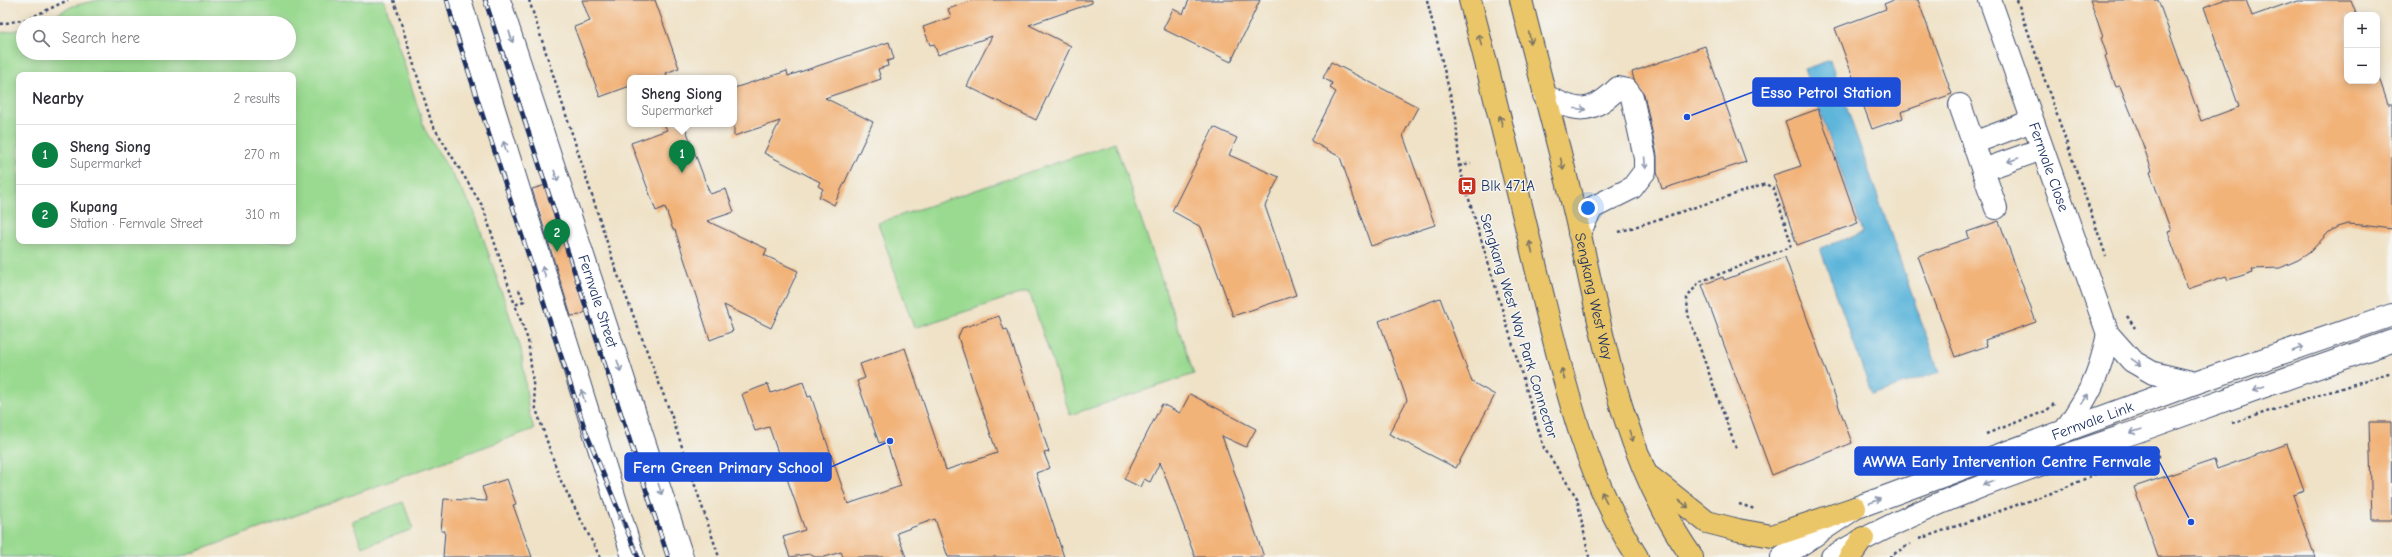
<!DOCTYPE html>
<meta charset="utf-8">
<style>
:root{--surface:#fff;--page:#f2f2f3;--text:#2b2b33;--muted:#7c7c81;--line:#e1e1e2;--accent:#0b8043}
body{margin:0;font-family:"Comic Neue",sans-serif;background:var(--page);color:var(--text)}
.controls{position:absolute;right:12px;top:12px;display:grid;overflow:hidden;border-radius:8px;box-shadow:0 2px 10px #0003}
.controls button{width:36px;height:36px;display:grid;place-items:center;padding:0;border:0;border-bottom:1px solid var(--line);background:var(--surface);color:var(--text);font:20px sans-serif}
.you{position:absolute;left:1588px;top:208px;width:14px;height:14px;margin:-10px;border:3px solid #fff;border-radius:50%;background:#1a73e8;box-shadow:0 0 0 6px #1a73e833}
.badge{display:grid;place-items:center;width:26px;height:26px;border-radius:50%;background:var(--accent);color:#fff;font-size:13px;font-weight:700}
.pin{position:absolute;translate:-50% -33px;filter:drop-shadow(0 1px 2px #0008)}
.pin::after{content:'';position:absolute;top:21px;width:14px;height:12px;background:inherit;clip-path:polygon(0 0,100% 0,50% 100%)}
.popup{position:absolute;left:627px;top:75px;width:110px;height:52px;box-sizing:border-box;display:grid;place-content:center;border-radius:8px;background:var(--surface);filter:drop-shadow(0 1px 3px #0005);font-size:13px;white-space:nowrap;color:var(--muted)}
.popup b{font-size:15px;color:var(--text)}
.popup::after{content:'';position:absolute;left:50%;top:100%;margin-left:-8px;border:8px solid transparent;border-top-color:var(--surface)}
.list{margin:0;padding:0;list-style:none}
h2{display:flex;justify-content:space-between;align-items:center;height:52px;margin:0;padding:0 16px;font-size:17px}
h2 small{font-size:13px;font-weight:400;color:var(--muted)}
.list li{display:grid;grid-template-columns:26px 1fr auto;gap:12px;align-items:center;box-sizing:border-box;height:60px;padding:0 16px;border-top:1px solid var(--line)}
.list b{display:block;font-size:15px;white-space:nowrap}
.list p{margin:0;font-size:13px;white-space:nowrap;color:var(--muted)}
.list em{font-size:13px;font-style:normal;color:var(--muted)}
.icon{flex:none;width:22px;height:22px;fill:none;stroke:currentColor;stroke-width:2;stroke-linecap:round;stroke-linejoin:round}
.map{position:relative;flex:none;width:2392px;height:557px;overflow:hidden}
.search{position:absolute;background:var(--surface);box-shadow:0 2px 10px #0003;left:16px;top:16px;width:280px;height:44px;display:flex;align-items:center;gap:10px;box-sizing:border-box;padding:0 14px;border-radius:22px;color:var(--muted);font-size:15px}
.panel{position:absolute;background:var(--surface);box-shadow:0 2px 10px #0003;left:16px;top:72px;width:280px;height:172px;border-radius:8px}
.map>svg:first-child{display:block}
.green{fill:#9ada90;stroke:#5a8477;fill-rule:evenodd}
.water{fill:#5db5da;stroke:#3c729c}
.building{fill:#f2b379}
.lines{fill:none;stroke-linecap:round;stroke-linejoin:round}
.minor-casing{stroke:#3b4a6e;stroke-width:24}
.major-casing{stroke:#3b4a6e;stroke-width:24}
.path{stroke:#3b4a6e;stroke-width:2.5;stroke-dasharray:3 3;stroke-linecap:butt}
.minor{stroke:#fff;stroke-width:22}
.major{stroke:#ebc669;stroke-width:22}
.rail-casing{stroke:#1b2f5e;stroke-width:4.5}
.rail{stroke:#f6f6f2;stroke-width:3;stroke-dasharray:9;stroke-linecap:butt}
.oneway{stroke:#8d97ae}
.oneway2{stroke:#797363}
.labels{text-anchor:middle;stroke-width:3;stroke-linejoin:round;paint-order:stroke}
.street-label{font-size:15px;fill:#1b2f5e;stroke:#f6f6f2}
.poi-label{font-size:15px;fill:#1b2f5e;stroke:#f6f6f2;text-anchor:start}
.leader{fill:none;stroke:#1d4ed8;stroke-width:1.5}
.callout-dot{fill:#1d4ed8;stroke:#f6f6f2;stroke-width:1.5}
.callout{fill:#1d4ed8;stroke:#1d4ed8;stroke-width:1.5}
.callout-label{font-size:16px;text-anchor:middle;font-weight:bold;fill:#fff}
</style>
<div class="map">
<svg width="2392" height="557" viewBox="0 0 2392 557">
<rect width="100%" height="100%" fill="#f6f6f2"/>
<filter id="ink" filterUnits="userSpaceOnUse"><feTurbulence type="fractalNoise" baseFrequency=".025" numOctaves="2"/><feDisplacementMap in="SourceGraphic" scale="8" xChannelSelector="R" yChannelSelector="G"/><feConvolveMatrix kernelMatrix="1 2 1 2 8 2 1 2 1" color-interpolation-filters="sRGB"/></filter>
<filter id="wash" filterUnits="userSpaceOnUse"><feTurbulence type="fractalNoise" baseFrequency=".012" numOctaves="4" result="noise"/><feDisplacementMap in="SourceGraphic" scale="16" xChannelSelector="R" yChannelSelector="G"/><feGaussianBlur stdDeviation="0.9" result="paint"/><feColorMatrix in="noise" values="0 0 0 0 0 0 0 0 0 0 0 0 0 0 0 0 0 1.4 0 .05"/><feComposite in="paint" operator="in"/></filter>
<g filter="url(#wash)">
<rect width="100%" height="100%" fill="#efe2c7"/>
<path class="green" d="M 98,0 L 384,0 L 425,130 L 474,211 L 521,349 L 529,413 L 534,429 L 181,557 L 0,557 L 0,33 L 23,29 L 23,53 L 289,53 L 289,23 L 39,23 L 73,6 ZM 19,75 L 293,75 L 293,241 L 19,241 Z
M 1115,143 L 1194,374 L 1070,415 L 1029,291 L 914,328 L 878,223 Z
M 403,502 L 413,529 L 362,547 L 352,521 Z"/>
<path class="water" d="M 1830,60 L 1939,372 L 1872,395 L 1820,248 L 1863,233 L 1805,69 Z"/>
<g id="blocks">
<path class="building" d="M 582,0 L 655,0 L 679,68 L 666,73 L 668,78 L 630,78 L 630,86 L 600,97 L 574,27 L 590,21 Z
M 974,0 L 1092,0 L 1092,3 L 1029,25 L 1071,46 L 1036,120 L 967,86 L 992,36 L 938,55 L 934,44 L 930,45 L 923,27 L 951,17 L 948,9 Z
M 1189,0 L 1260,0 L 1231,62 L 1163,29 L 1173,9 L 1183,14 Z
M 1894,0 L 1918,0 L 1952,94 L 1901,112 L 1903,118 L 1872,129 L 1835,28 L 1886,9 L 1884,4 Z
M 2090,0 L 2158,0 L 2201,121 L 2239,107 L 2204,7 L 2223,0 L 2246,0 L 2252,16 L 2297,0 L 2351,0 L 2357,15 L 2347,15 L 2347,81 L 2377,81 L 2377,72 L 2388,104 L 2392,104 L 2392,229 L 2361,225 L 2348,224 L 2337,227 L 2329,232 L 2309,253 L 2298,260 L 2280,268 L 2252,269 L 2253,272 L 2228,280 L 2226,276 L 2188,289 L 2168,232 L 2171,231 L 2150,172 L 2152,171 L 2139,133 L 2120,86 L 2116,87 L 2105,56 L 2107,55 L 2101,38 L 2103,37 Z
M 889,42 L 894,59 L 887,61 L 888,66 L 878,69 L 881,79 L 825,98 L 873,122 L 834,205 L 819,197 L 823,189 L 818,186 L 820,182 L 764,153 L 780,121 L 734,136 L 734,88 L 787,71 L 788,76 Z
M 1705,46 L 1746,162 L 1662,189 L 1657,172 L 1657,155 L 1644,94 L 1634,80 L 1632,72 Z
M 1331,62 L 1418,107 L 1403,135 L 1435,225 L 1371,246 L 1340,157 L 1311,141 L 1336,92 L 1330,88 L 1332,83 L 1323,78 Z
M 1818,109 L 1858,223 L 1797,245 L 1773,175 L 1801,166 L 1785,121 Z
M 664,124 L 684,124 L 710,194 L 726,189 L 734,212 L 707,221 L 767,249 L 764,255 L 798,271 L 771,328 L 724,305 L 733,331 L 710,340 L 675,230 L 673,230 L 665,207 L 656,211 L 631,143 L 667,130 Z
M 1214,127 L 1237,138 L 1229,155 L 1279,177 L 1265,206 L 1296,295 L 1233,316 L 1201,227 L 1172,211 Z
M 546,185 L 588,310 L 580,315 L 571,316 L 532,189 Z
M 1999,221 L 2036,322 L 1985,340 L 1987,346 L 1955,357 L 1918,256 L 1969,238 L 1967,232 Z
M 1785,257 L 1852,443 L 1772,475 L 1702,285 L 1723,277 L 1724,280 Z
M 1440,298 L 1472,382 L 1495,395 L 1456,468 L 1389,434 L 1407,400 L 1379,321 Z
M 999,316 L 1004,330 L 1007,329 L 1049,452 L 1044,453 L 1050,468 L 1036,473 L 1064,557 L 948,557 L 935,519 L 897,533 L 906,557 L 843,557 L 841,552 L 825,557 L 815,557 L 809,554 L 790,557 L 783,537 L 805,530 L 769,427 L 755,431 L 742,394 L 768,384 L 771,393 L 803,382 L 808,397 L 811,396 L 848,504 L 901,486 L 886,441 L 879,443 L 857,381 L 865,378 L 860,364 L 905,348 L 946,470 L 997,453 L 958,337 L 962,328 Z
M 1190,394 L 1256,429 L 1246,447 L 1222,436 L 1264,557 L 1195,557 L 1160,462 L 1150,482 L 1144,479 L 1140,487 L 1124,479 L 1162,404 L 1180,413 Z
M 2369,422 L 2391,422 L 2392,520 L 2372,520 Z
M 2287,444 L 2304,491 L 2293,495 L 2315,557 L 2158,557 L 2134,487 L 2214,460 L 2217,469 Z
M 507,479 L 516,504 L 513,505 L 532,557 L 443,557 L 445,531 L 441,531 L 444,499 L 487,501 L 482,487 Z"/>
</g>
</g>
<g filter="url(#ink)">
<use href="#blocks" fill-opacity="0" stroke="#3b4a6e" stroke-width="1"/>
<g class="lines">
<defs>
<g id="minor">
<path d="M 460,0 L 633,557"/>
<path id="s1" d="M 499,0 L 682,557"/>
<path id="s2" d="M 1990,0 L 2108,334 L 2132,361 L 2153,373 L 2195,383"/>
<path d="M 1544,95 C 1576,112 1590,116 1618,88 L 1627,90 L 1632,97 L 1645,158 L 1645,171 L 1632,188 L 1592,208 L 1579,233"/>
<path d="M 1960,105 L 1996,208"/>
<path d="M 1973,143 L 2032,121"/>
<path d="M 1983,170 L 2042,149"/>
<path d="M 2064,432 C 2088,396 2099,378 2108,334"/>
<path id="s3" d="M 1782,557 L 1855,508 L 2195,383 L 2392,315"/>
<path d="M 1832,557 C 1929,500 2035,466 2141,430 C 2225,401 2308,370 2392,341"/>
</g>
<g id="major">
<path d="M 1470,0 C 1494,92 1516,184 1538,276 C 1562,373 1583,472 1637,557"/>
<path id="s4" d="M 1521,0 C 1540,78 1562,156 1580,235 C 1605,347 1624,460 1692,557"/>
<path d="M 1650,477 L 1707,522 L 1738,530 L 1772,536 L 1855,508"/>
<path d="M 1850,557 L 1863,538"/>
</g>
</defs>
<use href="#minor" class="minor-casing"/>
<use href="#major" class="major-casing"/>
<path class="path" d="M 394,0 L 432,124 L 483,207 L 515,305
M 529,0 L 616,270
M 1427,0 L 1456,118 L 1459,166 L 1544,448 L 1577,498 L 1589,557
M 2017,0 L 2106,256
M 0,24 L 28,19 L 68,0
M 1459,166 L 1471,163
M 1619,232 L 1766,184 L 1774,189 L 1791,243 L 1790,247 L 1699,282 L 1687,298 L 1688,315 L 1737,451
M 616,270 L 672,417 L 719,557
M 519,290 L 524,301 L 515,305 L 528,340 L 536,409 L 560,479 L 600,557
M 2127,316 L 2135,328
M 2232,423 L 2392,372
M 1986,434 L 2046,411 L 2054,404
M 2156,449 L 2160,459
M 1739,504 L 1755,509
M 1919,539 L 2060,490 L 2124,461
M 1889,557 L 1910,544"/>
<use href="#minor" class="minor"/>
<use href="#major" class="major"/>
<defs>
<path id="rail" d="M 447,0 L 454,27 L 586,432 L 638,557
M 485,0 L 668,557"/>
</defs>
<use href="#rail" class="rail-casing"/>
<use href="#rail" class="rail"/>
</g>
<defs><path id="oneway-shaft" d="M-6 0H5M1.5-3L5.5 0L1.5 3" fill="none" stroke-width="1.6" stroke-linecap="round" stroke-linejoin="round"/></defs>
<g class="oneway">
<use href="#oneway-shaft" transform="translate(511 37) rotate(72)"/>
<use href="#oneway-shaft" transform="translate(1580 109) rotate(5)"/>
<use href="#oneway-shaft" transform="translate(505 147) rotate(-107)"/>
<use href="#oneway-shaft" transform="translate(2013 160) rotate(161)"/>
<use href="#oneway-shaft" transform="translate(1645 163) rotate(86)"/>
<use href="#oneway-shaft" transform="translate(556 176) rotate(72)"/>
<use href="#oneway-shaft" transform="translate(544 272) rotate(-107)"/>
<use href="#oneway-shaft" transform="translate(2298 349) rotate(-20)"/>
<use href="#oneway-shaft" transform="translate(2136 362) rotate(35)"/>
<use href="#oneway-shaft" transform="translate(619 366) rotate(72)"/>
<use href="#oneway-shaft" transform="translate(2259 388) rotate(160)"/>
<use href="#oneway-shaft" transform="translate(583 396) rotate(-107)"/>
<use href="#oneway-shaft" transform="translate(2085 399) rotate(-57)"/>
<use href="#oneway-shaft" transform="translate(2136 431) rotate(162)"/>
<use href="#oneway-shaft" transform="translate(1989 483) rotate(159)"/>
<use href="#oneway-shaft" transform="translate(660 489) rotate(72)"/>
<use href="#oneway-shaft" transform="translate(1875 501) rotate(-21)"/>
<use href="#oneway-shaft" transform="translate(621 520) rotate(-107)"/>
</g>
<g class="oneway2">
<use href="#oneway-shaft" transform="translate(1530 38) rotate(77)"/>
<use href="#oneway-shaft" transform="translate(1480 40) rotate(-104)"/>
<use href="#oneway-shaft" transform="translate(1501 121) rotate(-104)"/>
<use href="#oneway-shaft" transform="translate(1562 164) rotate(76)"/>
<use href="#oneway-shaft" transform="translate(1531 247) rotate(-104)"/>
<use href="#oneway-shaft" transform="translate(1563 374) rotate(-106)"/>
<use href="#oneway-shaft" transform="translate(1631 436) rotate(72)"/>
<use href="#oneway-shaft" transform="translate(1604 497) rotate(-116)"/>
<use href="#oneway-shaft" transform="translate(1684 504) rotate(38)"/>
</g>
</g>
<defs>
<symbol id="bus-square" viewBox="-11 -11 22 22"><rect x="-9" y="-9" width="18" height="18" rx="4" fill="#c8321e" stroke="#f6f6f2"/><path d="M-5-6H5V4H4V6H2V4H-2V6H-4V4H-5ZM-3.5-4V0h7V-4ZM-3.5 1.2v1.5H-2V1.2ZM2 1.2v1.5H3.5V1.2Z" fill="#fff"/></symbol>
</defs>
<g fill-rule="evenodd">
<use href="#bus-square" x="1456" y="175" width="22" height="22"/>
</g>
<g class="labels">
<g class="street-label">
<text dy="5" stroke="none"><textPath href="#s2" startOffset="177">Fernvale Close</textPath></text>
<text dy="5" stroke="none"><textPath href="#s4" startOffset="305">Sengkang West Way</textPath></text>
<text dy="5" stroke="none"><textPath href="#s1" startOffset="317">Fernvale Street</textPath></text>
<text transform="translate(1519 326) rotate(73)" y="5">Sengkang West Way Park Connector</text>
<text dy="5" stroke="none"><textPath href="#s3" startOffset="341">Fernvale Link</textPath></text>
</g>
<g class="poi-label">
<text x="1481" y="191">Blk 471A</text>
</g>
</g>
<path class="leader" d="M1687 117L1753 92M2191 522L2159 461M890 441L831 467"/>
<g class="callout-dot">
<circle cx="1687" cy="117" r="4"/>
<circle cx="2191" cy="522" r="4"/>
<circle cx="890" cy="441" r="4"/>
</g>
<g class="callout">
<rect x="1753" y="78" width="147" height="28" rx="4"/>
<rect x="1855" y="447" width="304" height="28" rx="4"/>
<rect x="625" y="453" width="206" height="28" rx="4"/>
</g>
<g class="callout-label">
<text x="1826" y="98">Esso Petrol Station</text>
<text x="2007" y="467">AWWA Early Intervention Centre Fernvale</text>
<text x="728" y="473">Fern Green Primary School</text>
</g>
</svg>
<div class="controls">
<button>+</button>
<button>−</button>
</div>
<div class="you"></div>
<div class="pin badge" style="left:682px;top:173px">1</div>
<div class="popup"><b>Sheng Siong</b>Supermarket</div>
<div class="pin badge" style="left:557px;top:252px">2</div>
<div class="search"><svg class="icon" aria-label="search" viewBox="0 0 24 24"><circle cx="10" cy="10" r="6"/><path d="M15 15l6 6"/></svg>Search here</div>
<section class="panel">
<h2>Nearby<small>2 results</small></h2>
<ul class="list">
<li><span class="badge">1</span><div><b>Sheng Siong</b><p>Supermarket</p></div><em>270 m</em></li>
<li><span class="badge">2</span><div><b>Kupang</b><p>Station · Fernvale Street</p></div><em>310 m</em></li>
</ul>
</section>
</div>
